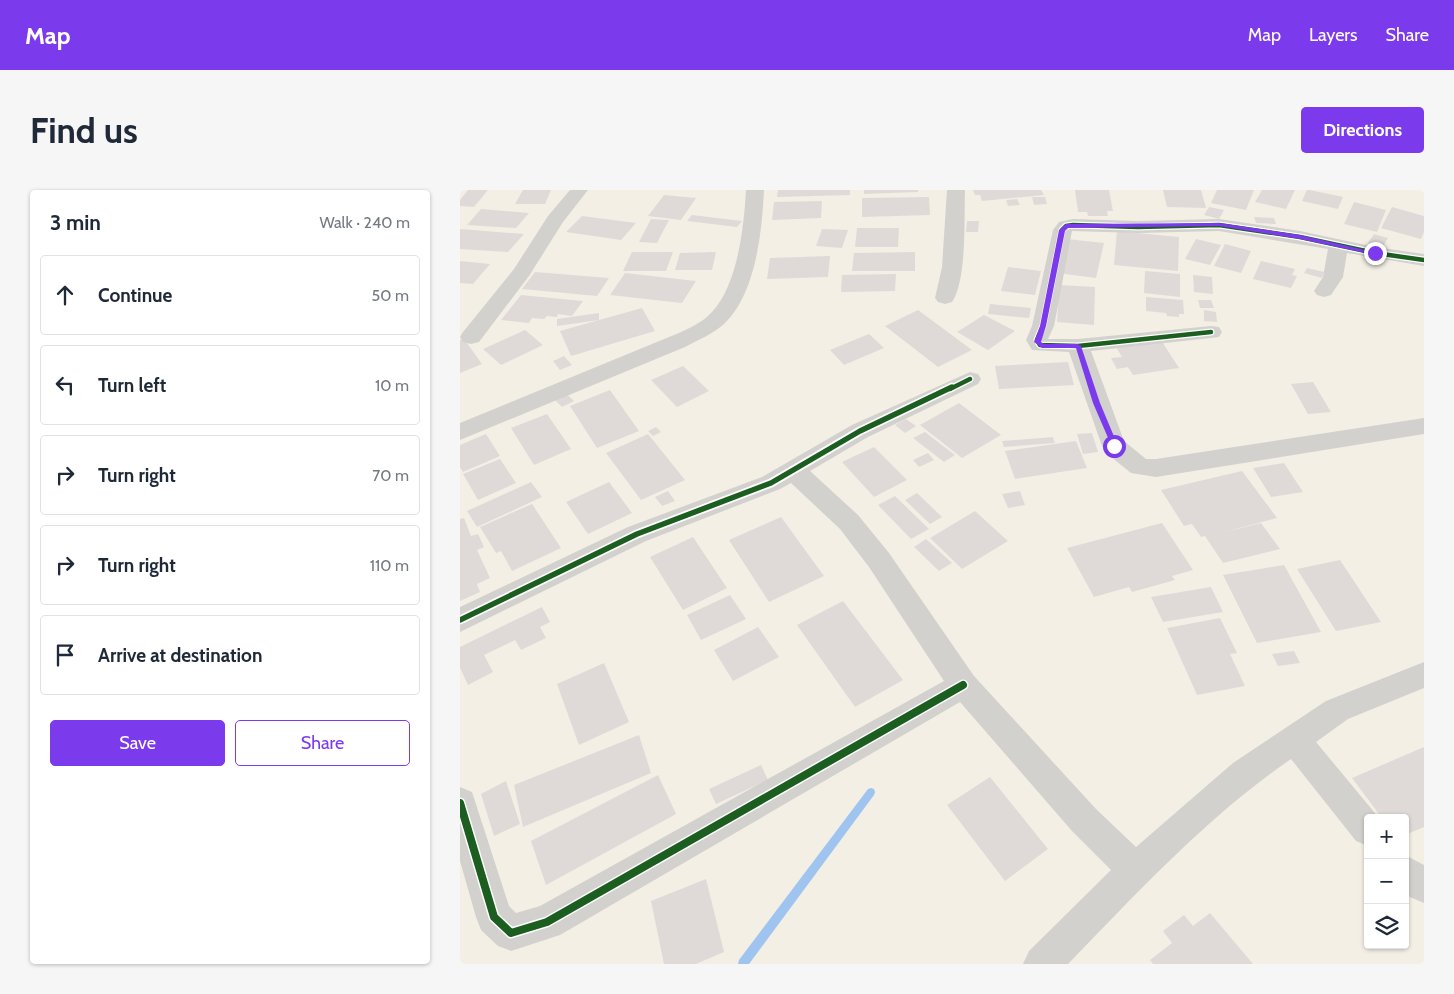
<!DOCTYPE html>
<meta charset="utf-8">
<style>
:root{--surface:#fff;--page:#f6f6f7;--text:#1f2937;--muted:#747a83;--line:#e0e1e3;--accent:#7c3aed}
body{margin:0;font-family:Cabin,sans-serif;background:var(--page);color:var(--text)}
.controls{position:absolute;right:15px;bottom:15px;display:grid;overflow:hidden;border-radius:5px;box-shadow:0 1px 4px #0004}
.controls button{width:45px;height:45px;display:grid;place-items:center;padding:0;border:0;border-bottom:1px solid var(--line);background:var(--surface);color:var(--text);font:25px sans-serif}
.stop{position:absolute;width:15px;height:15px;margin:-11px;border:4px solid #7c3aed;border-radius:50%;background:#fff}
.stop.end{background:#7c3aed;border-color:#fff;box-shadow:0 1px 5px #0008}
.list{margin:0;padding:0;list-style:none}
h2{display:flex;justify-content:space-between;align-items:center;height:65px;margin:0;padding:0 20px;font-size:21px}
h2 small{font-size:16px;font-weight:400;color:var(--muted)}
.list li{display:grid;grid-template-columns:32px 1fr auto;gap:15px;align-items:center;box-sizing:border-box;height:80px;margin:0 10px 10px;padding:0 10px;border:1px solid var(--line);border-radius:5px}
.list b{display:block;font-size:19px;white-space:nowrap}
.list em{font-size:16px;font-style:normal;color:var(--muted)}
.actions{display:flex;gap:10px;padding:15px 20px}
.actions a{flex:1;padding:11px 0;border:1px solid var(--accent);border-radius:5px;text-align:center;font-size:18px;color:var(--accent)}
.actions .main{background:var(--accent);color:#fff}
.icon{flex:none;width:28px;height:28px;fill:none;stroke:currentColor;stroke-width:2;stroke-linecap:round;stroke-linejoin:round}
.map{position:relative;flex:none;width:964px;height:774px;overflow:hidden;border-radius:5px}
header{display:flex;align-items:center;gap:30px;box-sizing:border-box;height:70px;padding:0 25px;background:var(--accent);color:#fff}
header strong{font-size:24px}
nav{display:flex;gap:28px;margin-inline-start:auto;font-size:18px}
.intro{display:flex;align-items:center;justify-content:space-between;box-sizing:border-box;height:120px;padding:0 30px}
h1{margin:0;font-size:35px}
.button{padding:12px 22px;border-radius:5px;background:var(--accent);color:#fff;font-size:18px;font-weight:700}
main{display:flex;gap:30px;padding:0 30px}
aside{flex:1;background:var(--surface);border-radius:5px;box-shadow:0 1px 4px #0004}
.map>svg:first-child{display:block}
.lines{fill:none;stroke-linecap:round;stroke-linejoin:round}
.stream{fill:#9fc4ef;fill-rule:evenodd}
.building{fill:#dfdad8}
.minor{fill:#d2d1ce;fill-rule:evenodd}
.cycleway-far2-casing{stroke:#fff;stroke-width:7}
.cycleway-far1-casing{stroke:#fff;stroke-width:9}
.cycleway-casing{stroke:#fff;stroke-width:11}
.cycleway-far2{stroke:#1b5e20;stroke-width:4.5}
.cycleway-far1{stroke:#1b5e20;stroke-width:5.5}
.cycleway{stroke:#1b5e20;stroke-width:8}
.route{fill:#7c3aed}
</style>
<header>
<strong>Map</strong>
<nav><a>Map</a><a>Layers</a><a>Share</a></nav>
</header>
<div class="intro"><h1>Find us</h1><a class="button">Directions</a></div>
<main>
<aside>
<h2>3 min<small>Walk · 240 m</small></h2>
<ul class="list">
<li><svg class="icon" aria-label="ahead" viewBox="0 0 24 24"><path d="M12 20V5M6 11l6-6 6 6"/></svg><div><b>Continue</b></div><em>50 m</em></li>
<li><svg class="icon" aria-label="left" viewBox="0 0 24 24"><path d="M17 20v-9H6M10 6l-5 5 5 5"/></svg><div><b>Turn left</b></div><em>10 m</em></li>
<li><svg class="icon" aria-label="right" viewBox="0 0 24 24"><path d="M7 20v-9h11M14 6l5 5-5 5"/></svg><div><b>Turn right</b></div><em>70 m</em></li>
<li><svg class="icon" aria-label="right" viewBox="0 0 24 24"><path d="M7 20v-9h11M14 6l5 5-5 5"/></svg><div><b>Turn right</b></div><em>110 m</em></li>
<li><svg class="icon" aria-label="arrive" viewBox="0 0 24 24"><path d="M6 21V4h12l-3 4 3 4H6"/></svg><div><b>Arrive at destination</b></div></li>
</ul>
<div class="actions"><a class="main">Save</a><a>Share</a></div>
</aside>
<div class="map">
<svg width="964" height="774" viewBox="0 0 964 774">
<rect width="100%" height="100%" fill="#f3efe5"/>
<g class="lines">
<path class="stream" d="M 411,598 L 414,599 L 415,602 L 414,605 L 289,774 L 278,774 L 279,770 L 408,599 Z"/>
</g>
<path class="building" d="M 8,0 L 28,0 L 14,17 L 0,16 L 0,10 Z
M 63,0 L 91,0 L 85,14 L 55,14 Z
M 318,0 L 390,0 L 390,5 L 317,7 Z
M 404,0 L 458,0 L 458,2 L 404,4 Z
M 513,0 L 581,0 L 584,5 L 522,11 L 520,5 L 515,5 Z
M 615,0 L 649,0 L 653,21 L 647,21 L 648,26 L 628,26 L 627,22 L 618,22 Z
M 703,0 L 741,0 L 746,18 L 707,17 Z
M 757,0 L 794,0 L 786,20 L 751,13 Z
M 802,0 L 835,0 L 826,19 L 795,12 Z
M 847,0 L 850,0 L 883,7 L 878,19 L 842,11 Z
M 204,5 L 236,8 L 221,30 L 188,26 Z
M 469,7 L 470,25 L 402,27 L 402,8 Z
M 572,7 L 585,7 L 587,14 L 574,15 Z
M 557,9 L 560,15 L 548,16 L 546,10 Z
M 362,11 L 361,28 L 312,30 L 314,12 Z
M 894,12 L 926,20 L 917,42 L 884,34 Z
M 749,17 L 764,20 L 759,29 L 744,25 Z
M 932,17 L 964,26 L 964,42 L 961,49 L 921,38 Z
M 21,19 L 69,23 L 56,38 L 7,35 Z
M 232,25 L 282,31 L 277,37 L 227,31 Z
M 122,26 L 176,33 L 161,50 L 106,42 Z
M 794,27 L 814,28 L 816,34 L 796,33 Z
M 191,29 L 209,30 L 197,53 L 179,52 Z
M 507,31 L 519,31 L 518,42 L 506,42 Z
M 397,38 L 439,38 L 438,57 L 395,57 Z
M 0,39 L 64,44 L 48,62 L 0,59 Z
M 362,39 L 388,40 L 382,58 L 356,56 Z
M 657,41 L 719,47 L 718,81 L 654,75 Z
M 914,44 L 928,48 L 922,58 L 908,53 Z
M 607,49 L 644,53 L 636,88 L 597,83 Z
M 736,49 L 761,55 L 750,75 L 725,69 Z
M 765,54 L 791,61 L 781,83 L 754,76 Z
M 172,62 L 213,62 L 206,81 L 163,81 Z
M 256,62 L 252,80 L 215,80 L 220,63 Z
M 455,62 L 455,81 L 392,81 L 394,63 Z
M 370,66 L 368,87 L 307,89 L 310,68 Z
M 0,71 L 30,74 L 13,94 L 0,93 Z
M 801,71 L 835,79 L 832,85 L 837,86 L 831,98 L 793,89 Z
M 548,77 L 581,81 L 575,105 L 541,101 Z
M 847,78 L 864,82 L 862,88 L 844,83 Z
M 685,81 L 720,84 L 720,107 L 684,103 Z
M 75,82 L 149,88 L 137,106 L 62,99 Z
M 165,83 L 236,91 L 222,113 L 150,105 Z
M 436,84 L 435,101 L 381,102 L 382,85 Z
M 733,85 L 752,87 L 753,104 L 734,102 Z
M 599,95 L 635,97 L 634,135 L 597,132 Z
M 61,105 L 123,111 L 112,126 L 98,124 L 97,127 L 87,126 L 84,129 L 72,128 L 69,133 L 41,130 Z
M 686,107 L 723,110 L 724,124 L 719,124 L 719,127 L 707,126 L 706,123 L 686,121 Z
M 738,110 L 751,110 L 754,118 L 740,118 Z
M 530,114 L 571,118 L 569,128 L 528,124 Z
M 182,118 L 195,141 L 111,166 L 100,141 Z
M 458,120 L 512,160 L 478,177 L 425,136 Z
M 744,120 L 756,122 L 757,132 L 744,131 Z
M 139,123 L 139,130 L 97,136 L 97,129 Z
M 524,125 L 555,141 L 528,160 L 497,142 Z
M 65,140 L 83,155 L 41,175 L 23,159 Z
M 409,144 L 424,158 L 384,175 L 370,160 Z
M 4,149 L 22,174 L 0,183 L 0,150 Z
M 701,150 L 719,178 L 673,185 L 668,177 L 657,179 L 651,168 L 662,167 L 656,157 Z
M 104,166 L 112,175 L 100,180 L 93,171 Z
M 608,172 L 614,195 L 539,199 L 535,176 Z
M 223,176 L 249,201 L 217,217 L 191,190 Z
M 853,192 L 871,222 L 848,224 L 831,194 Z
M 150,200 L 179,241 L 137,258 L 110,216 Z
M 105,202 L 114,211 L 102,217 L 93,208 Z
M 499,213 L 541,245 L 502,268 L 460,235 Z
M 87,224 L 111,259 L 74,275 L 51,238 Z
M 446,229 L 456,236 L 445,243 L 435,235 Z
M 196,237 L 201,242 L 193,246 L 188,241 Z
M 465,242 L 495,265 L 484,272 L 453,248 Z
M 632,243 L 638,262 L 623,264 L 617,244 Z
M 26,244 L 40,266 L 3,282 L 0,277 L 0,255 Z
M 188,244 L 225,290 L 181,310 L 146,263 Z
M 593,247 L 595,253 L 544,257 L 542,251 Z
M 616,251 L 627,278 L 555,289 L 545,261 Z
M 414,257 L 447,290 L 414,307 L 382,272 Z
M 468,263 L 474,270 L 459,277 L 453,270 Z
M 40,269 L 56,293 L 18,310 L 3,284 Z
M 824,273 L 843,302 L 811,307 L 793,278 Z
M 782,281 L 817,328 L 764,342 L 801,333 L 820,359 L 763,373 L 745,346 L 741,347 L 732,334 L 724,336 L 701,300 Z
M 71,292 L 82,307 L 17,337 L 7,321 Z
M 149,292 L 172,323 L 128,344 L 106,312 Z
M 208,301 L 215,311 L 202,316 L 195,307 Z
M 560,301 L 565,315 L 548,318 L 542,304 Z
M 457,303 L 482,327 L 470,334 L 445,310 Z
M 435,306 L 469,339 L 451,349 L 418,315 Z
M 72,314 L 101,358 L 52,381 L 41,361 L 36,363 L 20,337 Z
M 515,321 L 548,351 L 502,379 L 470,348 Z
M 321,327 L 364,386 L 309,412 L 269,350 Z
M 4,328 L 11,346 L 18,344 L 24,357 L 17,360 L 30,388 L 17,394 L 20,402 L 0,411 L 0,329 Z
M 702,333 L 733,380 L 712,386 L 715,390 L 672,402 L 669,397 L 634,407 L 607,358 Z
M 233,347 L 267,398 L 223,420 L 190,367 Z
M 466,349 L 492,373 L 479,381 L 454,357 Z
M 880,370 L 921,432 L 876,441 L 837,379 Z
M 824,375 L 861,442 L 797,453 L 763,385 Z
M 751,397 L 763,422 L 703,432 L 691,407 Z
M 270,405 L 286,429 L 241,450 L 227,425 Z
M 383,411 L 443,490 L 395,517 L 337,435 Z
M 82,417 L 90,432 L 80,437 L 86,448 L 61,460 L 55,450 L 24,465 L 33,482 L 8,495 L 0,478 L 0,457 Z
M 760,428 L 777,463 L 770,464 L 785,496 L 737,505 L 707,438 Z
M 298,437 L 319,467 L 273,491 L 254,460 Z
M 834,461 L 840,473 L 818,476 L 812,464 Z
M 144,473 L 169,532 L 119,555 L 97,494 Z
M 179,545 L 191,583 L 63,637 L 54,595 Z
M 964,557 L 964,637 L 945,645 L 945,628 L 922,628 L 892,588 Z
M 301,575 L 308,590 L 256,614 L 249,599 Z
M 198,585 L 216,624 L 86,695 L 71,651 Z
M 530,587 L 588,659 L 545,691 L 487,615 Z
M 46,591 L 60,634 L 34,646 L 21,604 Z
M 246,689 L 264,762 L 236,774 L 204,774 L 191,711 Z
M 750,723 L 793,774 L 693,774 L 690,770 L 712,753 L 703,741 L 724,725 L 733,736 Z"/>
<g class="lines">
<path class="minor" d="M 110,0 L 128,0 L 103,32 L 69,86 L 19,152 L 11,154 L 3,152 L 0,147 L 3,142 L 54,79 L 88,26 Z
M 286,0 L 304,0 C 302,41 296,104 264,134 C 253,144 238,150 225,157 L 0,250 L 0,233 L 209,147 C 224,141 241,134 252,122 C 278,94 284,36 286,0 Z
M 487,0 L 505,0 C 504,27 507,91 492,112 L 485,114 L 478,112 L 475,108 L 482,77 Z
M 613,29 L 678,31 L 759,29 L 840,41 L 915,57 L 964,64 L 964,76 L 887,63 L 883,87 L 871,105 L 864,107 L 857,105 L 854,101 L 863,87 L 868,59 L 759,41 L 678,43 L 612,41 L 594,136 L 588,149 L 618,149 L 751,136 L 759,137 L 762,142 L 759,147 L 751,148 L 631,161 L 664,251 L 686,269 L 696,269 L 964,228 L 964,244 L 696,287 L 671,283 L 645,262 L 642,256 L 609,162 L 572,160 L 566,150 L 572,136 L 593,40 L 599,32 Z
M 510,182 L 518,184 L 521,189 L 518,194 L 408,247 L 350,281 L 398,325 L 429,363 L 514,486 L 636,619 L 676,657 L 773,573 L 866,511 L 964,472 L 964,498 L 888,529 L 856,552 L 919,628 L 908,628 L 908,656 L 896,651 L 831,569 C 749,625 677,703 608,774 L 563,774 L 569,761 L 651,680 L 612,641 L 500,512 L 100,745 L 51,761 L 38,756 L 21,740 L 16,727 L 0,671 L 0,597 L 12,602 L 49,716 L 56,723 L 80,716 L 484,491 L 409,377 L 380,339 L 331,293 L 320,299 L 186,351 L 0,442 L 0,417 L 168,337 L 302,287 L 392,235 Z
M 945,665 L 964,675 L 964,713 L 945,705 Z"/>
<defs>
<path id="cycleway-far2" d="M 751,142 L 618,156 L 580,155 L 577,150 L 583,136 L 602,40 L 606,36 L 613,35 L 678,37 L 759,35 L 840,47 L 915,63 L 964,70
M 490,199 L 510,189"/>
<path id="cycleway-far1" d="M 0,430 L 177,344 L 311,293 L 400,241 L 492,197"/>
<path id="cycleway" d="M 0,613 L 34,727 L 51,743 L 87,732 L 503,495"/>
</defs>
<use href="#cycleway-far2" class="cycleway-far2-casing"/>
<use href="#cycleway-far1" class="cycleway-far1-casing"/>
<use href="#cycleway" class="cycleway-casing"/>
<use href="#cycleway-far2" class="cycleway-far2"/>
<use href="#cycleway-far1" class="cycleway-far1"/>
<use href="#cycleway" class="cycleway"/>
</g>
<path class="route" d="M 759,33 L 840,45 L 918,63 L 915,65 L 840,49 L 759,36 L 608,38 L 605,41 L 586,136 L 581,152 L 584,154 L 618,154 L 621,156 L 640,213 L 658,256 L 652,257 L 633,213 L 616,158 L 582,158 L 574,152 L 580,136 L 599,40 L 606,34 Z"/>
</svg>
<div class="controls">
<button>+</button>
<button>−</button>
<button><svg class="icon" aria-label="layers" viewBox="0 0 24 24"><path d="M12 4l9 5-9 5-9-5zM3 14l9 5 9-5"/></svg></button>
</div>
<div class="stop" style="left:654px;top:256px"></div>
<div class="stop end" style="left:915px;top:63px"></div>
</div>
</main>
